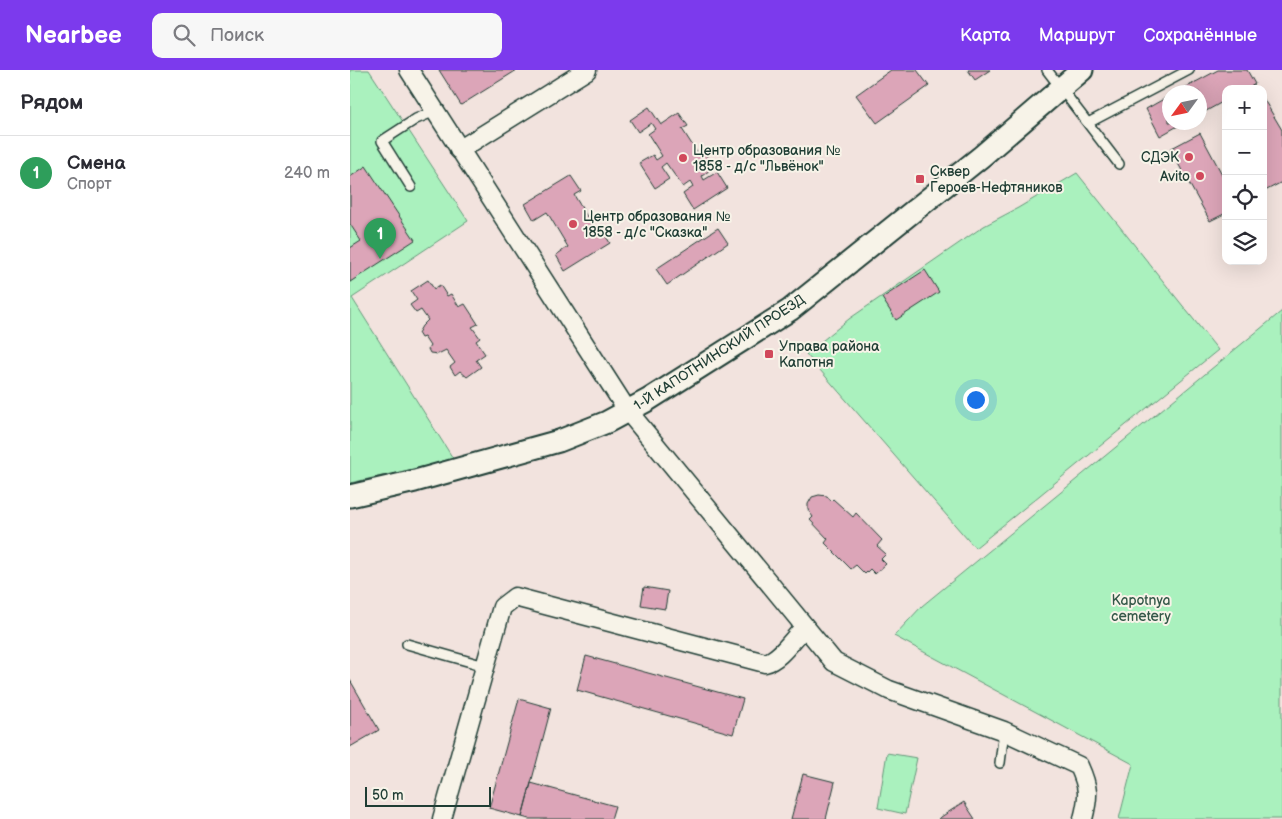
<!DOCTYPE html>
<html lang="ru">
<meta charset="utf-8">
<style>
:root{--surface:#fff;--page:#f7f7f7;--text:#2b2b33;--muted:#7c7c81;--line:#e1e1e2;--accent:#7c3aed}
body{margin:0;font-family:"Balsamiq Sans",sans-serif;background:var(--page);color:var(--text)}
.controls{position:absolute;right:15px;top:15px;display:grid;overflow:hidden;border-radius:10px;box-shadow:0 5px 20px #0002}
.controls button{width:45px;height:45px;display:grid;place-items:center;padding:0;border:0;border-bottom:1px solid var(--line);background:var(--surface);color:var(--text);font:25px sans-serif}
.compass{position:absolute;left:812px;top:15px;width:45px;height:45px;border-radius:50%;background:var(--surface);box-shadow:0 5px 20px #0002;rotate:237deg}
.scale{position:absolute;left:15px;bottom:12px;width:126px;box-sizing:border-box;padding-left:5px;border:2px solid #1f3d34;border-top:0;font-size:14px;line-height:18px;white-space:nowrap;color:#1f3d34;-webkit-text-stroke:4px #f7f3e8;paint-order:stroke}
.you{position:absolute;left:625px;top:329px;width:18px;height:18px;margin:-12px;border:4px solid #fff;border-radius:50%;background:#1a73e8;box-shadow:0 0 0 8px #1a73e833}
.badge{display:grid;place-items:center;width:32px;height:32px;border-radius:50%;background:var(--accent);color:#fff;font-size:16px;font-weight:700}
.pin{position:absolute;translate:-50% -41px;filter:drop-shadow(0 1px 2px #0008)}
.pin::after{content:'';position:absolute;top:26px;width:18px;height:15px;background:inherit;clip-path:polygon(0 0,100% 0,50% 100%)}
.list{margin:0;padding:0;list-style:none}
h2{display:flex;justify-content:space-between;align-items:center;height:65px;margin:0;padding:0 20px;font-size:21px}
h2 small{font-size:16px;font-weight:400;color:var(--muted)}
.list li{display:grid;grid-template-columns:32px 1fr auto;gap:15px;align-items:center;box-sizing:border-box;height:75px;padding:0 20px;border-top:1px solid var(--line)}
.list b{display:block;font-size:19px;white-space:nowrap}
.list p{margin:0;font-size:16px;white-space:nowrap;color:var(--muted)}
.list em{font-size:16px;font-style:normal;color:var(--muted)}
.icon{flex:none;width:28px;height:28px;fill:none;stroke:currentColor;stroke-width:2;stroke-linecap:round;stroke-linejoin:round}
.map{position:relative;flex:none;width:932px;height:749px;overflow:hidden}
header{display:flex;align-items:center;gap:30px;box-sizing:border-box;height:70px;padding:0 25px;background:var(--accent);color:#fff}
header strong{font-size:24px}
nav{display:flex;gap:28px;margin-inline-start:auto;font-size:18px}
.search{width:350px;height:45px;background:var(--page);display:flex;align-items:center;gap:12px;box-sizing:border-box;padding:0 18px;border-radius:10px;color:var(--muted);font-size:19px}
main{display:flex}
aside{flex:1;background:var(--surface)}
.map>svg:first-child{display:block}
.green{fill:#aaf1be;stroke:#649779}
.building{fill:#dca5b8;stroke:#1f3d34}
.lines{fill:none;stroke-linecap:round;stroke-linejoin:round}
.service-casing{stroke:#1f3d34;stroke-width:12}
.minor-casing{stroke:#1f3d34;stroke-width:21}
.tertiary-casing{stroke:#1f3d34;stroke-width:25}
.service{stroke:#f7f3e8;stroke-width:9}
.minor{stroke:#f7f3e8;stroke-width:18}
.tertiary{stroke:#f7f3e8;stroke-width:21}
.poi-dot{fill:#d1495b;stroke:#f7f3e8;stroke-width:2}
.labels{text-anchor:middle;stroke-width:4;stroke-linejoin:round;paint-order:stroke}
.poi-label{font-size:14px;fill:#1f3d34;stroke:#f7f3e8;text-anchor:start}
.street-label{font-size:14px;fill:#1f3d34;stroke:#f7f3e8}
.park-label{font-size:14px;fill:#345849;stroke:#f7f3e8}
</style>
<header>
<strong>Nearbee</strong>
<div class="search"><svg class="icon" aria-label="search" viewBox="0 0 24 24"><circle cx="10" cy="10" r="6"/><path d="M15 15l6 6"/></svg>Поиск</div>
<nav><a>Карта</a><a>Маршрут</a><a>Сохранённые</a></nav>
</header>
<main>
<aside>
<h2>Рядом<small></small></h2>
<ul class="list">
<li><span class="badge" style="background:#2e9e5b">1</span><div><b>Смена</b><p>Спорт</p></div><em>240 m</em></li>
</ul>
</aside>
<div class="map">
<svg width="932" height="749" viewBox="0 0 932 749">
<rect width="100%" height="100%" fill="#f2e3de"/>
<filter id="ink" filterUnits="userSpaceOnUse"><feTurbulence type="fractalNoise" baseFrequency=".02" numOctaves="2"/><feDisplacementMap in="SourceGraphic" scale="10" xChannelSelector="R" yChannelSelector="G"/><feConvolveMatrix kernelMatrix="1 2 1 2 8 2 1 2 1" color-interpolation-filters="sRGB"/></filter>
<g filter="url(#ink)">
<path class="green" d="M 0,0 L 19,0 L 118,151 L 2,228 L 104,390 L 0,413 Z
M 727,103 L 868,280 L 625,478 L 456,284 L 499,249 L 634,156 L 668,138 Z
M 932,241 L 932,749 L 769,749 L 783,694 L 544,566 L 572,536 Z
M 537,683 L 567,688 L 555,744 L 528,738 Z"/>
<path class="building" d="M 89,0 L 167,0 L 111,35 Z
M 541,0 L 567,0 L 579,16 L 527,53 L 506,25 Z
M 618,0 L 640,0 L 625,10 Z
M 868,0 L 897,0 L 905,14 L 897,19 L 876,19 L 876,30 L 849,45 L 849,22 L 827,22 Z
M 819,26 L 819,52 L 835,52 L 810,66 L 796,39 Z
M 913,28 L 932,60 L 932,112 L 913,122 Z
M 299,37 L 311,55 L 329,43 L 338,56 L 332,59 L 350,87 L 355,84 L 364,97 L 352,106 L 354,110 L 367,102 L 377,118 L 343,140 L 333,124 L 343,117 L 340,112 L 333,117 L 316,93 L 311,97 L 319,109 L 305,118 L 289,93 L 303,85 L 306,90 L 312,86 L 298,64 L 305,59 L 301,53 L 288,62 L 280,50 Z
M 850,63 L 874,108 L 876,107 L 876,143 L 860,151 L 820,79 Z
M 16,96 L 65,170 L 0,212 L 0,178 L 11,171 L 0,154 L 0,107 Z
M 221,106 L 231,121 L 224,125 L 245,160 L 250,157 L 260,173 L 215,201 L 206,185 L 218,177 L 197,142 L 184,150 L 175,134 Z
M 368,158 L 378,173 L 317,215 L 306,199 Z
M 575,200 L 589,222 L 546,250 L 532,228 Z
M 78,210 L 84,219 L 90,215 L 97,226 L 101,224 L 109,237 L 115,234 L 128,254 L 122,257 L 130,268 L 126,271 L 135,284 L 126,290 L 131,297 L 117,307 L 110,301 L 105,305 L 100,297 L 105,293 L 96,280 L 88,284 L 80,283 L 78,279 L 80,276 L 74,267 L 71,268 L 68,263 L 72,256 L 78,250 L 71,240 L 66,243 L 60,235 L 67,230 L 61,221 Z
M 469,425 L 477,426 L 481,431 L 483,429 L 503,447 L 506,443 L 532,470 L 527,476 L 536,484 L 531,489 L 536,494 L 525,504 L 520,499 L 515,504 L 506,495 L 501,499 L 475,473 L 478,469 L 460,450 L 463,447 L 458,440 L 458,434 L 462,427 Z
M 294,517 L 318,521 L 315,539 L 291,535 Z
M 236,586 L 393,629 L 383,664 L 227,620 Z
M 0,610 L 29,660 L 0,677 Z
M 169,629 L 201,638 L 172,747 L 139,738 Z
M 453,704 L 485,712 L 476,749 L 441,749 Z
M 181,713 L 265,736 L 261,749 L 179,749 L 172,747 Z
M 614,732 L 625,749 L 588,749 Z"/>
<g class="lines">
<defs>
<path id="service" d="M 697,0 L 769,94
M 738,53 L 839,0
M 61,117 L 32,71 L 66,49 L 85,41
M 57,574 L 135,596
M 650,693 L 654,661"/>
<path id="minor" d="M 59,0 L 277,340 L 484,592 L 539,620 L 654,661 L 729,696 C 739,718 739,726 733,749
M 109,80 L 237,0
M 92,749 L 152,537 L 165,527 L 415,593 C 430,590 443,568 455,557"/>
<path id="tertiary" d="M 0,426 L 65,411 L 209,371 L 257,352 L 298,330 L 440,240 L 632,86 L 732,0"/>
</defs>
<use href="#service" class="service-casing"/>
<use href="#minor" class="minor-casing"/>
<use href="#tertiary" class="tertiary-casing"/>
<use href="#service" class="service"/>
<use href="#minor" class="minor"/>
<use href="#tertiary" class="tertiary"/>
</g>
</g>
<g class="poi-dot">
<circle cx="839" cy="87" r="5"/>
<circle cx="333" cy="88" r="5"/>
<circle cx="850" cy="106" r="5"/>
<rect x="565" y="104" width="10" height="10" rx="2.5"/>
<circle cx="223" cy="154" r="5"/>
<rect x="414" y="279" width="10" height="10" rx="2.5"/>
</g>
<g class="labels">
<g class="poi-label">
<text x="343" y="85">Центр образования №<tspan x="343" dy="16">1858 - д/с "Львёнок"</tspan></text>
<text x="829" y="92" text-anchor="end">СДЭК</text>
<text x="580" y="106">Сквер<tspan x="580" dy="16">Героев-Нефтяников</tspan></text>
<text x="840" y="111" text-anchor="end">Avito</text>
<text x="233" y="151">Центр образования №<tspan x="233" dy="16">1858 - д/с "Сказка"</tspan></text>
<text x="429" y="281">Управа района<tspan x="429" dy="16">Капотня</tspan></text>
</g>
<g class="street-label">
<text transform="translate(369 282) rotate(-33)" y="5">1-Й КАПОТНИНСКИЙ ПРОЕЗД</text>
</g>
<g class="park-label">
<text x="791" y="535">Kapotnya<tspan x="791" dy="16">cemetery</tspan></text>
</g>
</g>
</svg>
<div class="controls">
<button>+</button>
<button>−</button>
<button><svg class="icon" aria-label="locate" viewBox="0 0 24 24"><circle cx="12" cy="12" r="6"/><path d="M12 2v4M12 18v4M2 12h4M18 12h4"/></svg></button>
<button><svg class="icon" aria-label="layers" viewBox="0 0 24 24"><path d="M12 4l9 5-9 5-9-5zM3 14l9 5 9-5"/></svg></button>
</div>
<svg class="compass" viewBox="-18 -18 36 36"><path d="M0-13l5 13h-10z" fill="#e53935"/><path d="M0 13l5-13h-10z" fill="#7c7c81"/></svg>
<div class="scale">50 m</div>
<div class="you"></div>
<div class="pin badge" style="left:30px;top:189px;background:#2e9e5b">1</div>
</div>
</main>
